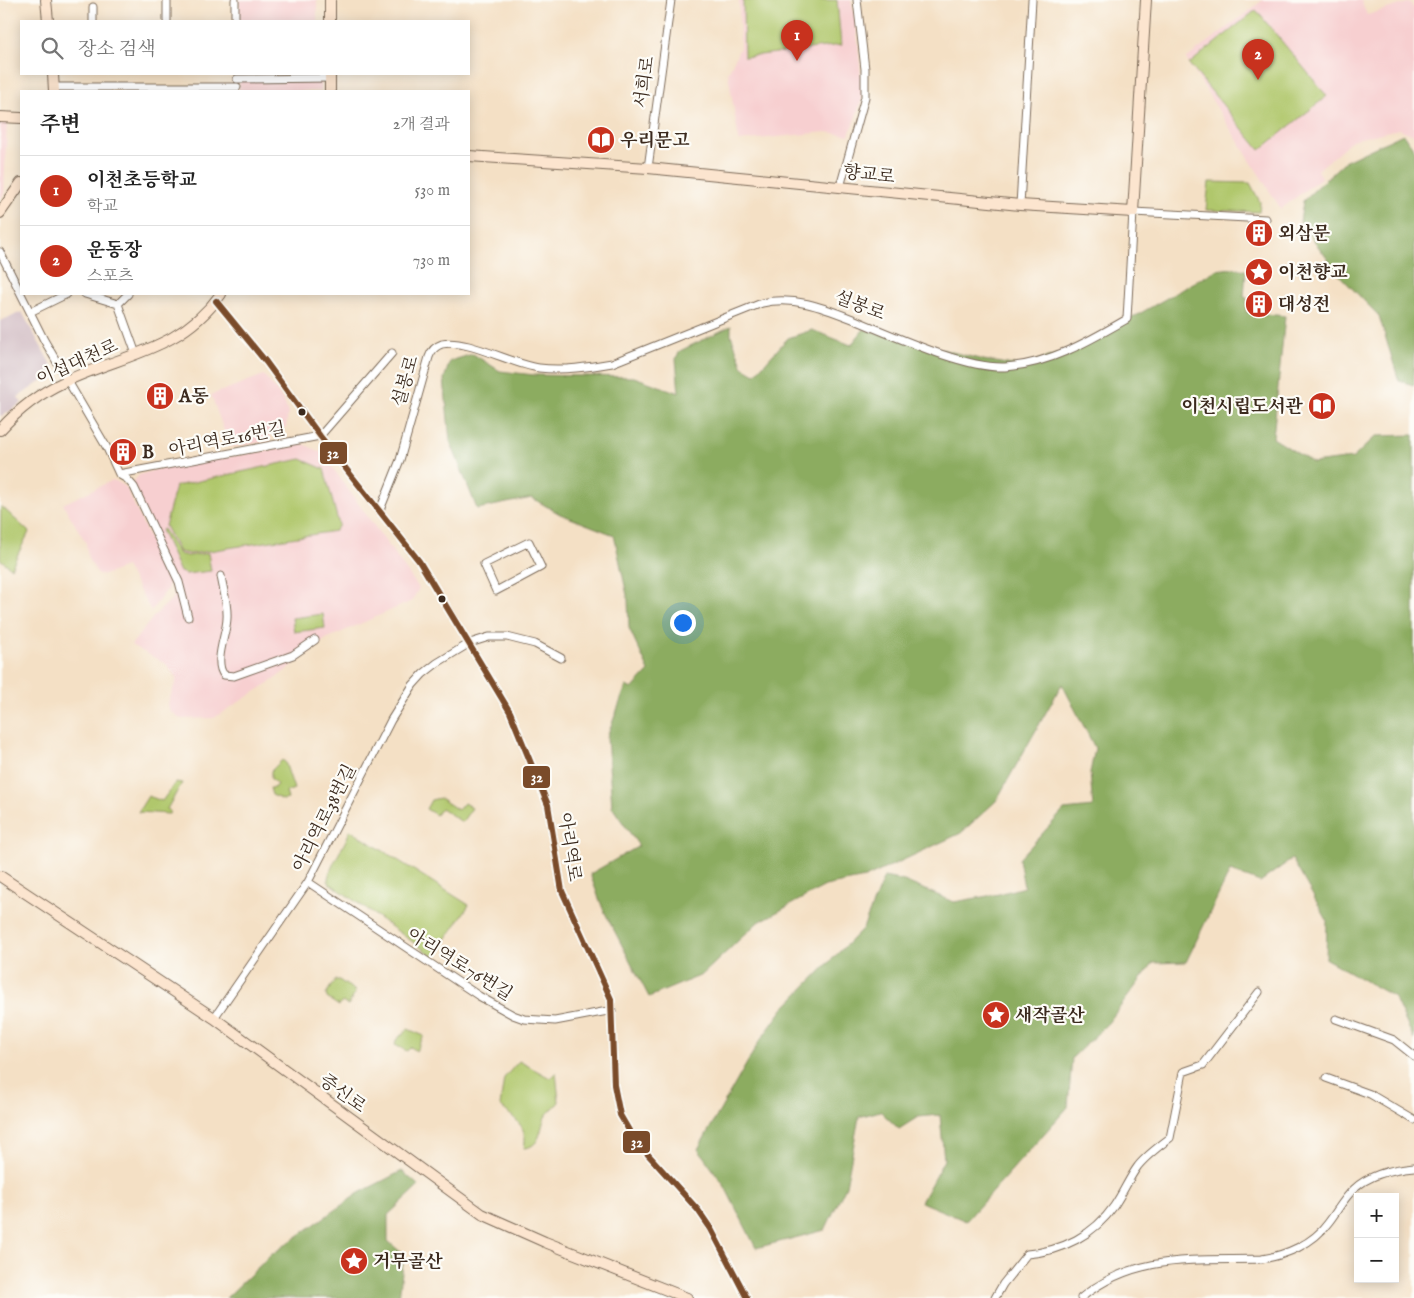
<!DOCTYPE html>
<html lang="ko">
<meta charset="utf-8">
<style>
:root{--surface:#fff;--page:#f6f6f6;--text:#222;--muted:#767676;--line:#e0e0e0;--accent:#c8321e}
body{margin:0;font-family:"IM FELL English","Noto Serif KR",serif;background:var(--page);color:var(--text)}
.controls{position:absolute;right:15px;bottom:15px;display:grid;overflow:hidden;border-radius:0px;box-shadow:0 2px 12px #0003}
.controls button{width:45px;height:45px;display:grid;place-items:center;padding:0;border:0;border-bottom:1px solid var(--line);background:var(--surface);color:var(--text);font:25px sans-serif}
.you{position:absolute;left:682px;top:622px;width:18px;height:18px;margin:-12px;border:4px solid #fff;border-radius:50%;background:#1a73e8;box-shadow:0 0 0 8px #1a73e833}
.badge{display:grid;place-items:center;width:32px;height:32px;border-radius:50%;background:var(--accent);color:#fff;font-size:16px;font-weight:700}
.pin{position:absolute;translate:-50% -41px;filter:drop-shadow(0 1px 2px #0008)}
.pin::after{content:'';position:absolute;top:26px;width:18px;height:15px;background:inherit;clip-path:polygon(0 0,100% 0,50% 100%)}
.list{margin:0;padding:0;list-style:none}
h2{display:flex;justify-content:space-between;align-items:center;height:65px;margin:0;padding:0 20px;font-size:21px}
h2 small{font-size:16px;font-weight:400;color:var(--muted)}
.list li{display:grid;grid-template-columns:32px 1fr auto;gap:15px;align-items:center;box-sizing:border-box;height:70px;padding:0 20px;border-top:1px solid var(--line)}
.list b{display:block;font-size:19px;white-space:nowrap}
.list p{margin:0;font-size:16px;white-space:nowrap;color:var(--muted)}
.list em{font-size:16px;font-style:normal;color:var(--muted)}
.icon{flex:none;width:28px;height:28px;fill:none;stroke:currentColor;stroke-width:2;stroke-linecap:round;stroke-linejoin:round}
.map{position:relative;flex:none;width:1414px;height:1298px;overflow:hidden}
.search{position:absolute;background:var(--surface);box-shadow:0 2px 12px #0003;left:20px;top:20px;width:450px;height:55px;display:flex;align-items:center;gap:12px;box-sizing:border-box;padding:0 18px;border-radius:0px;color:var(--muted);font-size:19px}
.panel{position:absolute;background:var(--surface);box-shadow:0 2px 12px #0003;left:20px;top:90px;width:450px;height:205px;border-radius:0px}
.map>svg:first-child{display:block}
.built{fill:#f7cfd0}
.industrial{fill:#d2bdc5}
.green{fill:#b0c76c;stroke:#767845}
.forest{fill:#8cac60;stroke:#646b3f}
.lines{fill:none;stroke-linecap:round;stroke-linejoin:round}
.street-casing{stroke:#7c6a58;stroke-width:9}
.secondary-casing{stroke:#7c6a58;stroke-width:12}
.street{stroke:#fff;stroke-width:7}
.secondary{stroke:#fce5cf;stroke-width:10}
.bus-1-casing{stroke:#fdfcf7;stroke-width:10}
.bus-1{stroke:#7a4b2a;stroke-width:6}
.bus-dot{fill:#3b2a1e;stroke:#fdfcf7;stroke-width:2}
.labels{text-anchor:middle;stroke-width:4.5;stroke-linejoin:round;paint-order:stroke}
.street-label{font-size:18px;fill:#3b2a1e;stroke:#fdfcf7}
.poi-label{font-size:18px;font-weight:bold;fill:#3b2a1e;stroke:#fdfcf7;text-anchor:start}
.line-badge{stroke:#fdfcf7;stroke-width:2}
.badge-label{font-size:14px;text-anchor:middle;font-weight:bold;fill:#fff}
</style>
<div class="map">
<svg width="1414" height="1298" viewBox="0 0 1414 1298">
<rect width="100%" height="100%" fill="#fdfcf7"/>
<filter id="ink" filterUnits="userSpaceOnUse"><feTurbulence type="fractalNoise" baseFrequency=".02" numOctaves="2"/><feDisplacementMap in="SourceGraphic" scale="10" xChannelSelector="R" yChannelSelector="G"/><feConvolveMatrix kernelMatrix="1 2 1 2 8 2 1 2 1" color-interpolation-filters="sRGB"/></filter>
<filter id="wash" filterUnits="userSpaceOnUse"><feTurbulence type="fractalNoise" baseFrequency=".0096" numOctaves="4" result="noise"/><feDisplacementMap in="SourceGraphic" scale="20" xChannelSelector="R" yChannelSelector="G"/><feGaussianBlur stdDeviation="1.12" result="paint"/><feColorMatrix in="noise" values="0 0 0 0 0 0 0 0 0 0 0 0 0 0 0 0 0 1.4 0 .05"/><feComposite in="paint" operator="in"/></filter>
<g filter="url(#wash)">
<rect width="100%" height="100%" fill="#f4e0c5"/>
<path class="built" d="M 239,0 L 317,0 L 317,21 L 239,21 Z
M 739,0 L 851,0 L 856,22 L 863,97 L 849,135 L 826,132 L 739,141 L 728,73 L 740,48 Z
M 1263,0 L 1361,0 L 1367,15 L 1410,2 L 1414,10 L 1414,135 L 1399,129 L 1352,140 L 1318,170 L 1322,177 L 1281,209 L 1186,59 Z
M 239,80 L 321,80 L 321,91 L 239,91 Z
M 0,123 L 7,123 L 4,193 L 0,200 Z
M 264,375 L 284,401 L 288,413 L 286,427 L 270,433 L 271,441 L 230,447 L 211,395 Z
M 304,444 L 322,453 L 419,588 L 412,601 L 326,639 L 275,679 L 214,718 L 181,719 L 169,710 L 168,703 L 177,678 L 166,664 L 131,645 L 155,615 L 174,597 L 172,581 L 129,487 L 139,475 L 157,469 Z
M 111,481 L 116,481 L 126,487 L 169,581 L 168,588 L 151,611 L 126,567 L 104,575 L 98,574 L 88,559 L 86,543 L 63,504 Z"/>
<path class="industrial" d="M 22,312 L 55,372 L 18,397 L 22,403 L 2,416 L 0,415 L 0,321 Z"/>
<path class="green" d="M 743,0 L 837,0 L 841,45 L 744,57 Z
M 1256,10 L 1327,96 L 1260,150 L 1189,64 Z
M 1209,182 L 1250,183 L 1260,202 L 1259,212 L 1206,210 Z
M 301,459 L 324,469 L 339,525 L 335,531 L 190,554 L 179,552 L 165,526 L 176,486 Z
M 1,506 L 29,532 L 11,568 L 0,559 Z
M 163,529 L 179,554 L 188,556 L 208,553 L 211,571 L 186,574 L 180,572 L 161,530 Z
M 323,614 L 325,628 L 294,632 L 292,618 Z
M 282,760 L 285,762 L 294,789 L 286,792 L 288,799 L 283,800 L 272,795 L 270,788 L 274,788 L 277,784 L 271,779 L 271,771 Z
M 176,782 L 182,783 L 167,809 L 170,811 L 169,814 L 138,812 L 148,796 L 162,801 Z
M 440,798 L 458,810 L 464,803 L 472,808 L 462,822 L 441,808 L 436,815 L 426,809 L 431,800 Z
M 350,830 L 469,905 L 434,957 L 328,882 C 326,872 346,844 350,830 Z
M 335,980 L 339,980 L 354,990 L 355,994 L 348,1005 L 342,1002 L 339,1006 L 327,998 L 326,994 Z
M 408,1029 L 424,1036 L 416,1051 L 411,1047 L 407,1051 L 395,1045 L 396,1040 Z
M 519,1061 L 550,1078 L 556,1072 L 559,1102 C 555,1107 548,1112 545,1117 C 540,1129 541,1147 524,1148 C 529,1127 515,1119 500,1106 L 504,1078 Z"/>
<path class="forest" d="M 1403,134 L 1414,149 L 1414,385 L 1399,381 L 1379,316 L 1341,277 L 1300,222 L 1303,201 L 1344,162 Z
M 1232,268 L 1246,270 L 1244,297 L 1247,298 L 1246,312 L 1285,316 L 1273,438 L 1313,463 L 1353,458 L 1376,436 L 1414,435 L 1414,1039 L 1394,997 L 1326,959 L 1327,920 L 1292,859 L 1260,882 L 1230,871 L 1186,962 L 1153,963 L 1108,1023 L 1072,1058 L 1068,1107 L 966,1221 L 921,1202 L 944,1160 L 940,1115 L 918,1117 L 899,1129 L 880,1111 L 859,1117 L 846,1186 L 825,1230 L 756,1248 L 724,1185 L 698,1149 L 759,1042 L 783,1009 L 863,928 L 884,877 L 904,881 L 954,902 L 999,894 L 1024,887 L 1019,859 L 1064,810 L 1093,807 L 1090,773 L 1095,748 L 1062,684 L 996,801 L 961,833 L 865,878 L 825,886 L 757,923 L 702,975 L 649,997 L 603,909 L 590,874 L 639,846 L 612,807 L 607,737 L 626,686 L 632,689 L 649,671 L 629,628 L 628,600 L 614,535 L 560,514 L 532,498 L 477,509 L 450,441 L 444,379 L 450,361 L 473,354 L 500,371 L 534,375 L 634,377 L 679,393 L 676,359 L 680,351 L 731,326 L 731,335 L 743,367 L 755,374 L 788,338 L 812,330 L 851,345 L 864,329 L 983,360 L 1019,366 L 1083,346 L 1216,270 Z
M 402,1171 L 419,1186 L 388,1215 L 388,1241 L 404,1255 L 399,1298 L 226,1298 L 271,1255 L 359,1193 Z"/>
</g>
<g filter="url(#ink)">
<g class="lines">
<defs>
<path id="street" d="M 167,0 L 167,21
M 235,0 L 235,21
M 93,21 L 93,7
M 237,79 L 330,78
M 54,87 L 237,87
M 648,168 L 671,0
M 840,187 L 865,97 L 865,69 L 857,0
M 1020,205 L 1032,0
M 0,252 L 44,340 L 107,448 L 119,474
M 85,294 L 118,304 L 136,354
M 216,301 L 266,362 L 320,436 L 419,561 L 510,712 L 548,805 L 562,891 L 611,999 L 614,1085 L 620,1115 L 634,1139 L 698,1210 L 711,1229 L 747,1298
M 118,304 L 128,294
M 30,312 L 67,294
M 119,474 L 320,436 L 392,353
M 120,475 L 127,479 L 134,487 L 179,582 L 188,617
M 380,510 L 400,460 L 429,357 C 431,351 436,346 442,344 C 466,338 513,365 539,368 C 563,371 589,367 612,363 L 762,303 C 793,296 822,307 850,318 C 890,334 964,369 1005,367 C 1050,364 1089,341 1127,319 L 1133,212 L 1266,219
M 529,542 L 541,567 L 496,591 L 484,564 Z
M 221,576 C 223,589 228,604 227,618 C 227,633 213,662 224,675 L 234,676 L 293,655 L 315,640
M 308,882 L 479,996 L 513,1015 L 524,1019 L 555,1021 L 613,1010
M 214,1018 L 308,882 L 391,720 L 413,685 L 423,674 L 437,663 L 470,643 L 489,637 L 507,637 L 535,644 L 561,658
M 1336,1019 L 1394,1040 L 1414,1056
M 1326,1078 L 1370,1094 L 1414,1120
M 995,1298 L 1003,1284 L 1027,1254 C 1062,1251 1094,1235 1114,1206 C 1123,1193 1129,1178 1138,1166 C 1147,1155 1158,1147 1170,1138 L 1183,1072 L 1203,1065 L 1259,992
M 1081,1298 C 1135,1253 1196,1261 1262,1259 C 1286,1255 1313,1244 1328,1223 C 1337,1212 1343,1199 1354,1189 C 1370,1174 1392,1169 1414,1167"/>
<path id="secondary" d="M 46,0 L 48,21
M 330,21 L 330,0
M 53,74 L 54,91
M 330,91 L 330,74
M 0,117 L 21,118
M 469,156 L 648,168 L 1020,205 L 1133,212 L 1146,0
M 0,213 L 21,183
M 0,430 C 18,410 40,393 64,382 C 123,354 180,351 221,294
M 0,876 L 214,1018 L 482,1214 L 545,1242 L 687,1298"/>
</defs>
<use href="#street" class="street-casing"/>
<use href="#secondary" class="secondary-casing"/>
<use href="#street" class="street"/>
<use href="#secondary" class="secondary"/>
<defs>
<path id="bus-1" d="M 216,301 L 266,362 L 320,436 L 419,561 L 510,712 L 548,805 L 562,891 L 611,999 L 614,1085 L 620,1115 L 634,1139 L 698,1210 L 711,1229 L 747,1298"/>
</defs>
<use href="#bus-1" class="bus-1-casing"/>
<use href="#bus-1" class="bus-1"/>
</g>
</g>
<defs>
<symbol id="library-disc" viewBox="-11 -11 22 22"><circle r="9.5" fill="#c8321e" stroke="#fdfcf7"/><path d="M-6-4Q-3-5.5-.7-3.5V5Q-3 3-6 4ZM6-4Q3-5.5 .7-3.5V5Q3 3 6 4Z" fill="#fff"/></symbol>
<symbol id="building-disc" viewBox="-11 -11 22 22"><circle r="9.5" fill="#c8321e" stroke="#fdfcf7"/><path d="M-4-6H4V6H1V3H-1V6H-4ZM-2.5-4.3h1.7v1.8h-1.7ZM.8-4.3h1.7v1.8H.8ZM-2.5-1h1.7V.8h-1.7ZM.8-1h1.7V.8H.8Z" fill="#fff"/></symbol>
<symbol id="sight-disc" viewBox="-11 -11 22 22"><circle r="9.5" fill="#c8321e" stroke="#fdfcf7"/><path d="M0-6L1.8-2.2L6-1.7L2.9 1.2L3.7 5.4L0 3.3L-3.7 5.4L-2.9 1.2L-6-1.7L-1.8-2.2Z" fill="#fff"/></symbol>
</defs>
<g fill-rule="evenodd">
<use href="#library-disc" x="585" y="124" width="32" height="32"/>
<use href="#building-disc" x="1243" y="217" width="32" height="32"/>
<use href="#sight-disc" x="1243" y="256" width="32" height="32"/>
<use href="#building-disc" x="1243" y="288" width="32" height="32"/>
<use href="#building-disc" x="144" y="380" width="32" height="32"/>
<use href="#library-disc" x="1306" y="390" width="32" height="32"/>
<use href="#building-disc" x="107" y="436" width="32" height="32"/>
<use href="#sight-disc" x="980" y="999" width="32" height="32"/>
<use href="#sight-disc" x="338" y="1245" width="32" height="32"/>
</g>
<g class="bus-dot">
<circle cx="302" cy="412" r="4.5"/>
<circle cx="442" cy="599" r="4.5"/>
</g>
<g class="labels">
<g class="street-label">
<text transform="translate(644 82) rotate(-82)" y="6">서희로</text>
<text transform="translate(869 174) rotate(6)" y="6">향교로</text>
<text transform="translate(860 305) rotate(21)" y="6">설봉로</text>
<text transform="translate(77 362) rotate(-24)" y="6">이섭대천로</text>
<text transform="translate(405 381) rotate(-74)" y="6">설봉로</text>
<text transform="translate(227 439) rotate(-11)" y="6">아리역로16번길</text>
<text transform="translate(324 818) rotate(-63)" y="6">아리역로38번길</text>
<text transform="translate(570 847) rotate(81)" y="6">아리역로</text>
<text transform="translate(460 964) rotate(32)" y="6">아리역로76번길</text>
<text transform="translate(343 1093) rotate(36)" y="6">증신로</text>
</g>
<g class="poi-label">
<text x="620" y="146">우리문고</text>
<text x="1278" y="239">외삼문</text>
<text x="1278" y="278">이천향교</text>
<text x="1278" y="310">대성전</text>
<text x="179" y="402">A동</text>
<text x="1303" y="412" text-anchor="end">이천시립도서관</text>
<text x="142" y="458">B</text>
<text x="1015" y="1021">새작골산</text>
<text x="373" y="1267">거무골산</text>
</g>
</g>
<g class="line-badge">
<rect x="319" y="441" width="29" height="24" rx="5" fill="#7a4b2a"/>
<rect x="522" y="765" width="29" height="24" rx="5" fill="#7a4b2a"/>
<rect x="622" y="1130" width="29" height="24" rx="5" fill="#7a4b2a"/>
</g>
<g class="badge-label">
<text x="333" y="458">32</text>
<text x="537" y="782">32</text>
<text x="637" y="1147">32</text>
</g>
</svg>
<div class="controls">
<button>+</button>
<button>−</button>
</div>
<div class="you"></div>
<div class="pin badge" style="left:797px;top:61px">1</div>
<div class="pin badge" style="left:1258px;top:80px">2</div>
<div class="search"><svg class="icon" aria-label="search" viewBox="0 0 24 24"><circle cx="10" cy="10" r="6"/><path d="M15 15l6 6"/></svg>장소 검색</div>
<section class="panel">
<h2>주변<small>2개 결과</small></h2>
<ul class="list">
<li><span class="badge">1</span><div><b>이천초등학교</b><p>학교</p></div><em>530 m</em></li>
<li><span class="badge">2</span><div><b>운동장</b><p>스포츠</p></div><em>730 m</em></li>
</ul>
</section>
</div>
